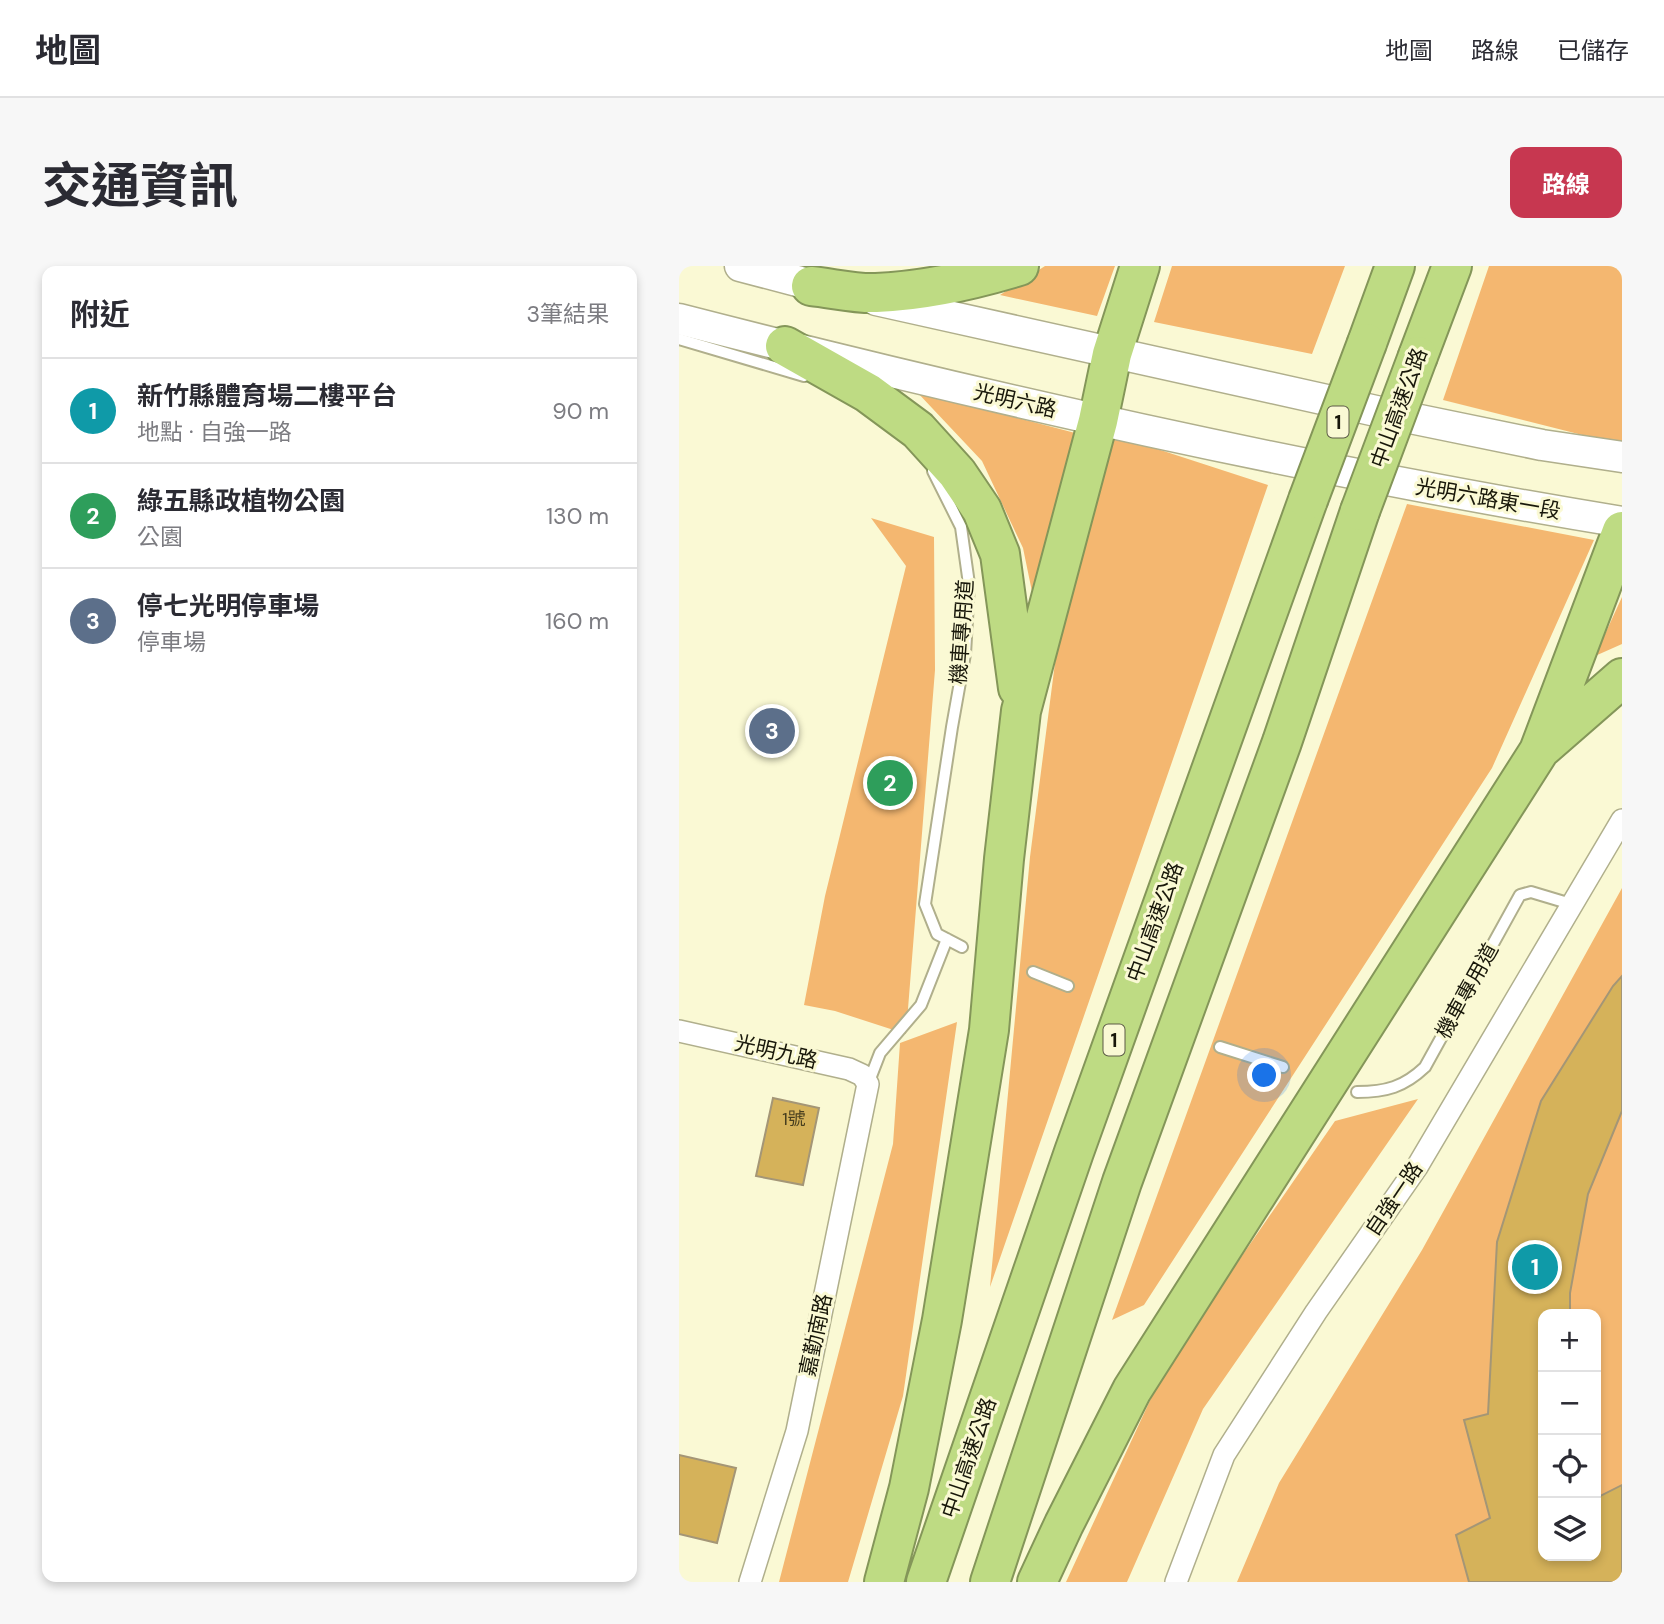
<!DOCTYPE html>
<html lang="zh-TW">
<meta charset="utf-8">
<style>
:root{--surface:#fff;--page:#f7f7f7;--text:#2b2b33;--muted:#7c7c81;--line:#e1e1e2;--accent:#c73750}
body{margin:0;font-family:"DM Sans","Noto Sans TC",sans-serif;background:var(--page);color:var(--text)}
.controls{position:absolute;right:21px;bottom:21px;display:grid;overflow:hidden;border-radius:14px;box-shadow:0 4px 10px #0003}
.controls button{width:63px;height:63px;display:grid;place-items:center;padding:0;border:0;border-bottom:2px solid var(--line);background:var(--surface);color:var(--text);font:35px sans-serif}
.you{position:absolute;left:586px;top:810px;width:24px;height:24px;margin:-18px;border:5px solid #fff;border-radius:50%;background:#1a73e8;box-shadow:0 0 0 10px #1a73e833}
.badge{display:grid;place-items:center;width:46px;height:46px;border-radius:50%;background:var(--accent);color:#fff;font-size:23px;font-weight:700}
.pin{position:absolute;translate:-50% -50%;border:4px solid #fff;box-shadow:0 2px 7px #0006}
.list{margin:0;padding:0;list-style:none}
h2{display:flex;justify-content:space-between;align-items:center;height:91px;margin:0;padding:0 28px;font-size:30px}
h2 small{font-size:23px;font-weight:400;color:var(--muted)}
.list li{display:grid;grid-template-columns:46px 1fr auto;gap:21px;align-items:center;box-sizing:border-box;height:105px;padding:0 28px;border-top:2px solid var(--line)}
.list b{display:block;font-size:26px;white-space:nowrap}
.list p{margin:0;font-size:23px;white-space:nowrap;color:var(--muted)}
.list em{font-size:23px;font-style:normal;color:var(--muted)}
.icon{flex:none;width:38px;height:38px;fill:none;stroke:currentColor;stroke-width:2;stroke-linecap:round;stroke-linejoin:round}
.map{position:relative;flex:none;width:943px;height:1316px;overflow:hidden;border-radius:14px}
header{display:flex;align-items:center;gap:42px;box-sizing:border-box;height:98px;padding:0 35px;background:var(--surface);border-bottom:2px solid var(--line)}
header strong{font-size:33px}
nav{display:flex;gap:38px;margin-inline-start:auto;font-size:24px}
.intro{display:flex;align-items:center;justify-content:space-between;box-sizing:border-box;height:168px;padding:0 42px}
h1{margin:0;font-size:49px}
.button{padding:18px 32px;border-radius:14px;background:var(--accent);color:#fff;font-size:24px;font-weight:700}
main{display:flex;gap:42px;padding:0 42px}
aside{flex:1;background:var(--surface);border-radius:14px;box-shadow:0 4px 10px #0003}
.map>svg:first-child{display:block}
.green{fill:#f4b770;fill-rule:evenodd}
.building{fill:#d5b25a;stroke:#a49676;stroke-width:2}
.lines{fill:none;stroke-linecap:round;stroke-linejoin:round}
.service-casing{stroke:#b0af8c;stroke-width:14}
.minor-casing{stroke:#b0af8c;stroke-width:24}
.secondary-casing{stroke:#b0af8c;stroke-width:33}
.motorway-casing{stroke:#849659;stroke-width:42}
.service{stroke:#fff;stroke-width:10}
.minor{stroke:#fff;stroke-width:21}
.secondary{stroke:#fff;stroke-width:30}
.motorway{stroke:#bedb83;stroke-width:38}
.motorway-bridge-casing{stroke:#849659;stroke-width:42;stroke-linecap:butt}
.motorway-bridge{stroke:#bedb83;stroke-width:38}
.labels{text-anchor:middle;stroke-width:6;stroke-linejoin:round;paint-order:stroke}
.number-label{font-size:18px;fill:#473e1e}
.shield{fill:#faf9d4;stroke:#5c5b47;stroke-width:2}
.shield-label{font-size:19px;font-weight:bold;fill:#18170a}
.street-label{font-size:21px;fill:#18170a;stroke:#faf9d4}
</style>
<header>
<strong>地圖</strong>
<nav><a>地圖</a><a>路線</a><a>已儲存</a></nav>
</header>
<div class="intro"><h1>交通資訊</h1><a class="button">路線</a></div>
<main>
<aside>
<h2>附近<small>3筆結果</small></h2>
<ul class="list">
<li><span class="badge" style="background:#0f9aa8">1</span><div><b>新竹縣體育場二樓平台</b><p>地點 · 自強一路</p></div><em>90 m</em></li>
<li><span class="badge" style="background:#2e9e5b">2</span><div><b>綠五縣政植物公園</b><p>公園</p></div><em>130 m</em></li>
<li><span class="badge" style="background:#5c6f8a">3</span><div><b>停七光明停車場</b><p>停車場</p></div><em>160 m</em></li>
</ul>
</aside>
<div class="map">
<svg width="943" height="1316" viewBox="0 0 943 1316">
<rect width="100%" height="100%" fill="#faf9d4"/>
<path class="green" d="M 366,0 L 436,0 L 418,50 L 321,29 Z
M 493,0 L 666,0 L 633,88 L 475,56 Z
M 810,0 L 943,0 L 943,179 L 764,134 Z
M 237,125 L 400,168 L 357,345 L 344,282 L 303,195 Z
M 423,165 L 589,219 L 311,1021 L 351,591 L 376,397 Z
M 728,238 L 915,274 L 813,502 L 465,1039 L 433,1054 Z
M 192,252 L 255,271 L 256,404 L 227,768 L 156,745 L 125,739 L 146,630 L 227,300 Z
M 943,331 L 943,378 L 916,390 Z
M 943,622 L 943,1316 L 558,1316 L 600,1217 L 743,984 ZM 864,1048 L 917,1048 L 917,1290 L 864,1290 Z
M 278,756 L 224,1130 L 169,1316 L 100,1316 L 214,878 L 221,777 Z
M 739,833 L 524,1143 L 448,1316 L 387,1316 L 487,1100 L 656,855 Z"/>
<path class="building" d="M 943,710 L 943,845 L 909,928 L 891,1027 L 891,1048 L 864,1048 L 864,1290 L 917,1290 L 917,1232 L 943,1219 L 943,1316 L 790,1316 L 777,1269 L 811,1252 L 785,1154 L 809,1148 L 818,976 L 862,835 L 934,720 Z
M 94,832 L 140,842 L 124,919 L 77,910 Z
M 0,1189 L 57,1202 L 38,1277 L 0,1268 Z"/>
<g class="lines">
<defs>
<path id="service" d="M 0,73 L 125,110
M 254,205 L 282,261 L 290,318 L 286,388 L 273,461 L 246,638 L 258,668 L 283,681
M 354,706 L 389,720
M 541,781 L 604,801
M 189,818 L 201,787 L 242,739 L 268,673
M 678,826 C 707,826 725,821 746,801 L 841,629 L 852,626 L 892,638"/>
<path id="minor" d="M 0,765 L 170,803 L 183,809 L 189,818 L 118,1165 L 71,1316
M 497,1316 L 545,1189 L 637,1046 L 738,901 L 943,554"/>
<path id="secondary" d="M 61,0 L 152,24
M 197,34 L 697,145 L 863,179 L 943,191
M 0,53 C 311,133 626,204 943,256"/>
<path id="motorway" d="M 132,20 C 153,22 176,28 197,27 C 245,25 294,14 340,0
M 688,77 L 716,0
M 106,80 L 189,127 L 239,164 L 278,207 L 303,244 L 321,288 L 339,422
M 739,90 L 773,0
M 864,481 L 943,412
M 205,1316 L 230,1222 L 263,1054 L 310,764 L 325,593 L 342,445 L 419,155 L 433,88 L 461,0
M 247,1316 L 395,886 L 629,234
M 311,1316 L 443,916 L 603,476 L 681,245
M 358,1316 L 385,1258 L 453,1124 L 860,485 L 943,265"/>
</defs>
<use href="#service" class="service-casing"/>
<use href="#minor" class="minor-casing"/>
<use href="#secondary" class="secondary-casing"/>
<use href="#motorway" class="motorway-casing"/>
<use href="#service" class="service"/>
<use href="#minor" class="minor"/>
<use href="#secondary" class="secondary"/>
<use href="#motorway" class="motorway"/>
<defs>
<path id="motorway-bridge" d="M 629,234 L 688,77
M 681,245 L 739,90"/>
</defs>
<use href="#motorway-bridge" class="motorway-bridge-casing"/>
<use href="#motorway-bridge" class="motorway-bridge"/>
</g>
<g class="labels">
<g class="number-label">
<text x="115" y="859">1號</text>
</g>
<g class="shield">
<rect x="648.5" y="140.5" width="21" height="31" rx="5"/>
<rect x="424.5" y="758.5" width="21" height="31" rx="5"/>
</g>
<g class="shield-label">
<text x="659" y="163">1</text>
<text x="435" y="781">1</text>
</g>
<g class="street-label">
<text transform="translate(336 135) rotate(13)" y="7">光明六路</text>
<text transform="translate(720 142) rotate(-70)" y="7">中山高速公路</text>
<text transform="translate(809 233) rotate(10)" y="7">光明六路東一段</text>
<text transform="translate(283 366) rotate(-86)" y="7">機車專用道</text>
<text transform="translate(476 656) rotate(-70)" y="7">中山高速公路</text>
<text transform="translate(788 725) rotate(-61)" y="7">機車專用道</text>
<text transform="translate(97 786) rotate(13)" y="7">光明九路</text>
<text transform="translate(715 933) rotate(-56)" y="7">自強一路</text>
<text transform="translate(137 1069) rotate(-78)" y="7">嘉勤南路</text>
<text transform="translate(290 1192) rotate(-71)" y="7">中山高速公路</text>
</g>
</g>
</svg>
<div class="controls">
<button>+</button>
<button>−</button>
<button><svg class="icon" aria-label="locate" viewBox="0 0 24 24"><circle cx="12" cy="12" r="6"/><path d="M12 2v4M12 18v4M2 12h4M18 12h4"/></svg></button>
<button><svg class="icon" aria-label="layers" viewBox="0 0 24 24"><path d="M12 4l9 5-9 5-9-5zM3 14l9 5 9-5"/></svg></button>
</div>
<div class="you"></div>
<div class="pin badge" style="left:856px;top:1001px;background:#0f9aa8">1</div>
<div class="pin badge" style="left:211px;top:517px;background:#2e9e5b">2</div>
<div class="pin badge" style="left:93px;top:465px;background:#5c6f8a">3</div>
</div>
</main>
